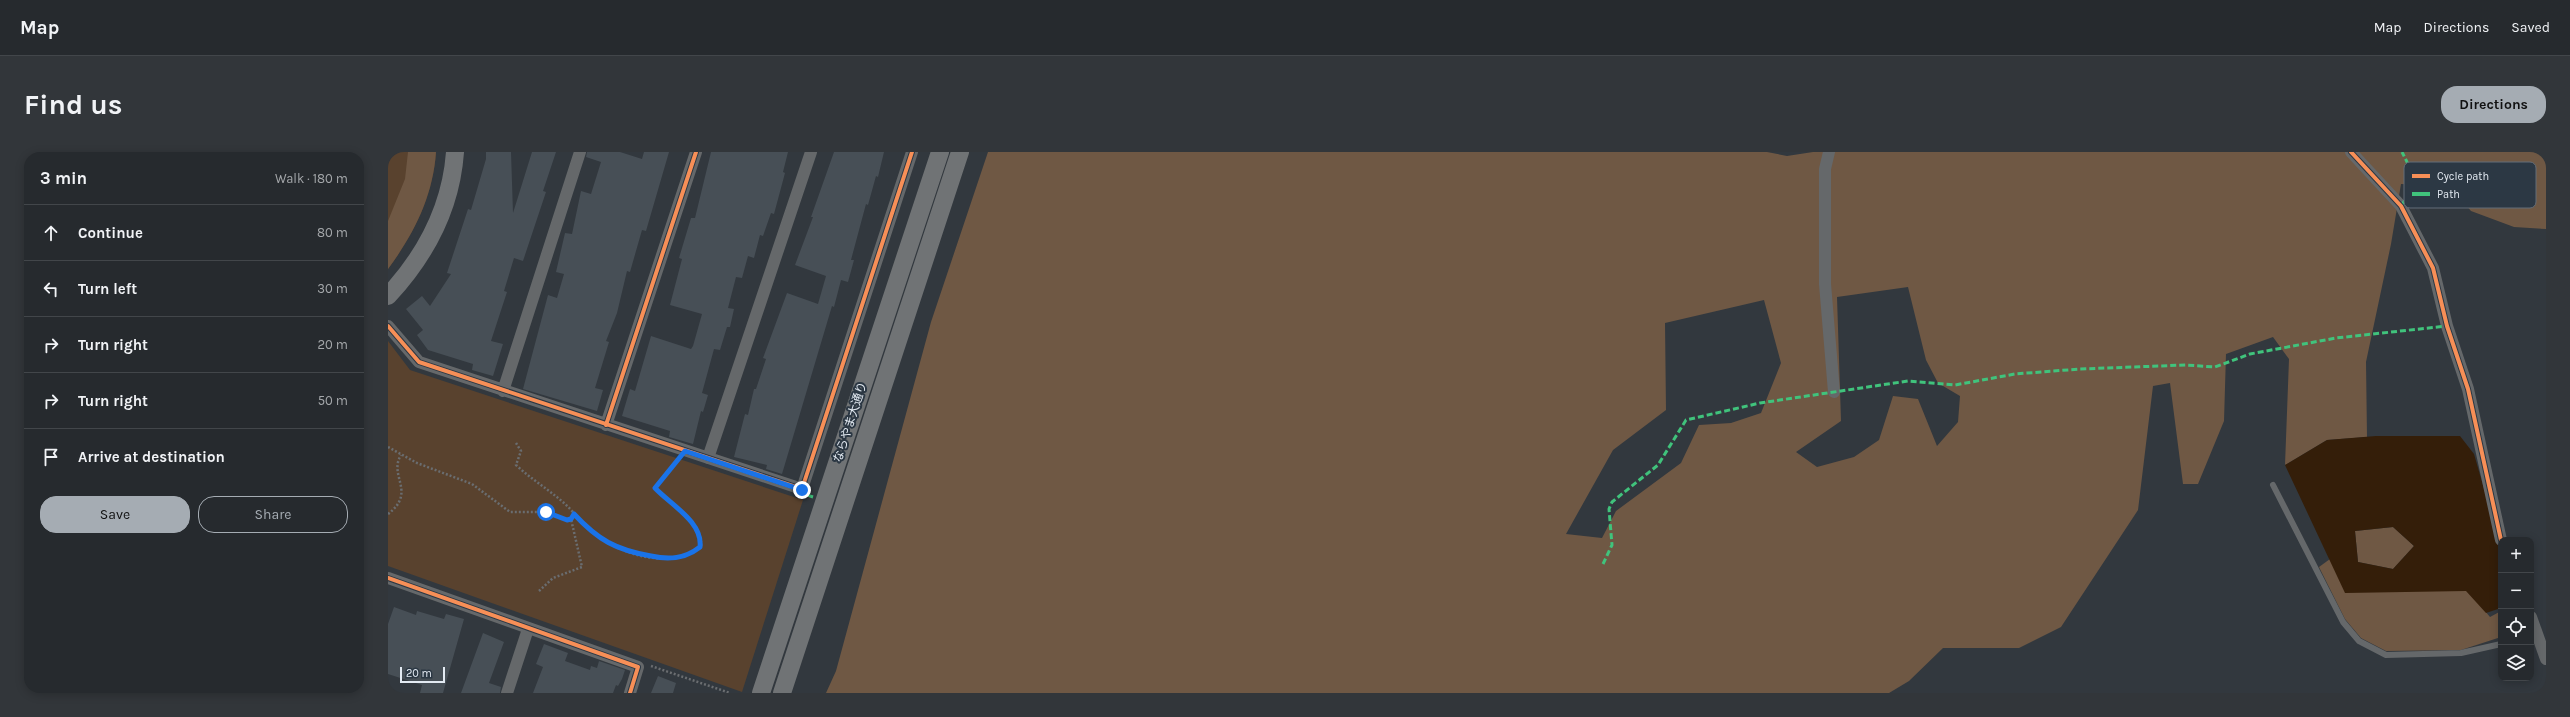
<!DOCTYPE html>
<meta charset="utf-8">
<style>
:root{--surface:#262a2e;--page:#32363a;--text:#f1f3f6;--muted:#a4a7aa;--line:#42464a;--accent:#a5acb3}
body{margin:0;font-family:Karla,"Noto Sans JP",sans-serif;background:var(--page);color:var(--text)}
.controls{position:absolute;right:12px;bottom:12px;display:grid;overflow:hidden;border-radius:8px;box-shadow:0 2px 10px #0003}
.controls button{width:36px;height:36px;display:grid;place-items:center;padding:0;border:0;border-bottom:1px solid var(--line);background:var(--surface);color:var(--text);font:20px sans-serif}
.scale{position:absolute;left:12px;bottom:10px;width:45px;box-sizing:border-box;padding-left:4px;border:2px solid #e3eaf2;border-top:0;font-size:11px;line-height:14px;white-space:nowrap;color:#e3eaf2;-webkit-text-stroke:3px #2c3844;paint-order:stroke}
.stop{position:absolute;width:12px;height:12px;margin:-9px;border:3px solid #1a73e8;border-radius:50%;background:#fff}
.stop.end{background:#1a73e8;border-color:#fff;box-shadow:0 1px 4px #0008}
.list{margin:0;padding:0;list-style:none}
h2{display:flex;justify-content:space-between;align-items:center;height:52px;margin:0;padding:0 16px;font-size:17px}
h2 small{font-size:13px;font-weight:400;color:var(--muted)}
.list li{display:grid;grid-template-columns:26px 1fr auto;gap:12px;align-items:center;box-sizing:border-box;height:56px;padding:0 16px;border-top:1px solid var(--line)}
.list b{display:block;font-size:15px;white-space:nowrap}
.list em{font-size:13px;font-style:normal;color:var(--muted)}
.actions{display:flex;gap:8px;padding:12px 16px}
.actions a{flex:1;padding:9px 0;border:1px solid var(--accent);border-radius:16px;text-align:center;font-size:14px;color:var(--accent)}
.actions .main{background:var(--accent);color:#111}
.icon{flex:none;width:22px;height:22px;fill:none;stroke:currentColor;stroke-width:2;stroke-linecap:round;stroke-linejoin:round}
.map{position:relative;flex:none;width:2158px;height:541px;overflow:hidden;border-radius:16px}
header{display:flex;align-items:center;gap:24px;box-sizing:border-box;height:56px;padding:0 20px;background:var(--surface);border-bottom:1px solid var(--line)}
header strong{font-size:19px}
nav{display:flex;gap:22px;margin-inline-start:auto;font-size:14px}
.intro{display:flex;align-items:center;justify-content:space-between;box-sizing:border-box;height:96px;padding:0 24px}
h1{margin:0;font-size:28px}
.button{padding:10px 18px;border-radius:16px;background:var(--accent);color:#111;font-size:14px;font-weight:700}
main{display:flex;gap:24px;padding:0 24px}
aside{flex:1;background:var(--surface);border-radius:16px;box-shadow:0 2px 10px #0003}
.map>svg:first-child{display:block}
.green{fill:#59422e}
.forest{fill:#6f5844;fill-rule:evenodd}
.water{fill:#341e09;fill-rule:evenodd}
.building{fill:#474f56}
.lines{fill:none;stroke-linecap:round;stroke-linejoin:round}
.path{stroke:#6a6d70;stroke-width:2.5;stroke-dasharray:2 2;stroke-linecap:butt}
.lane{stroke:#65686a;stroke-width:6}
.street{stroke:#65686a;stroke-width:12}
.secondary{stroke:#707375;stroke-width:18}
.quiet{stroke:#40c37c;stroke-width:3;stroke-dasharray:6 3;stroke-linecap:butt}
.cycleway-casing{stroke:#2c3844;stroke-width:6}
.cycleway{stroke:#f78f57;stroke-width:4}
.route{stroke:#1a73e8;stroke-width:5}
.labels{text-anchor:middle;stroke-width:4;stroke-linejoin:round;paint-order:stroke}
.street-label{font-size:12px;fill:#e3eaf2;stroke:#2c3844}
.key{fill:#2c3844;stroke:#636d78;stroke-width:1}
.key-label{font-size:11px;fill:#e3eaf2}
</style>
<header>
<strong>Map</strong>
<nav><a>Map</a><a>Directions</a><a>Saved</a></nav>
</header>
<div class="intro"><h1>Find us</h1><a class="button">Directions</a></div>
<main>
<aside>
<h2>3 min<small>Walk · 180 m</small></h2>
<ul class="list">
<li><svg class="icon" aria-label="ahead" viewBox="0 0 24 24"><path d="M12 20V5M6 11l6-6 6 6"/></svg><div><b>Continue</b></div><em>80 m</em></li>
<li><svg class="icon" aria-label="left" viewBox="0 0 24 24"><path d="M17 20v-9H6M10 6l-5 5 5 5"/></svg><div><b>Turn left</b></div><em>30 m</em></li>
<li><svg class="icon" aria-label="right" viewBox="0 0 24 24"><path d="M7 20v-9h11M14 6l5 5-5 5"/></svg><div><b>Turn right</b></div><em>20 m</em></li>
<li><svg class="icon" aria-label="right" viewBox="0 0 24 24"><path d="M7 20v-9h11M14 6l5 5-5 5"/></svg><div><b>Turn right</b></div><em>50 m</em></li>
<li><svg class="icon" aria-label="arrive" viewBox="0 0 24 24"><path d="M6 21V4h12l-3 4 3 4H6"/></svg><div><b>Arrive at destination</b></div></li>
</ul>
<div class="actions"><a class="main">Save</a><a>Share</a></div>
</aside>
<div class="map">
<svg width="2158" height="541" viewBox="0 0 2158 541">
<rect width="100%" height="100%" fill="#32383e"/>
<path class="green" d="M 0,0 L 48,0 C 45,44 26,82 0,117 Z
M 0,189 L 22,218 L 415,348 L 354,540 L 0,414 Z"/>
<path class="forest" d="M 20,0 L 48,0 C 45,44 26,82 0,117 L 0,69 L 17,27 Z
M 600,0 L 1379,0 L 1399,4 L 1425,0 L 2158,0 L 2158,77 L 2126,75 L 2083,59 L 2065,38 L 2042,33 L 2013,32 L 2003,92 L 1978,210 L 1979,285 L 1939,288 L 1897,313 L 1901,207 L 1885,185 L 1838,202 L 1836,269 L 1810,332 L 1795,332 L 1782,231 L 1765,234 L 1750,358 L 1673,475 L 1631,496 L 1555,496 L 1521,529 L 1501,541 L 438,541 L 448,519 L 543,170 ZM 1520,135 L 1538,208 L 1550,231 L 1572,244 L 1570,270 L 1549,294 L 1530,247 L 1505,244 L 1491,288 L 1466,305 L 1429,315 L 1408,300 L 1453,269 L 1449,145 ZM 1376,148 L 1393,211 L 1373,261 L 1343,271 L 1311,273 L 1293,311 L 1228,359 L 1214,386 L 1178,382 L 1225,298 L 1278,258 L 1277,171 Z
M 2005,375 L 2026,394 L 2005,417 L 1970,410 L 1967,379 Z
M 1942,407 L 2077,435 L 2102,465 L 2113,459 L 2113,485 L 2073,498 L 1998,499 L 1973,486 L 1957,467 L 1931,415 Z"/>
<path class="water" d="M 1988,284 L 2072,284 L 2086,302 L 2113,396 L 2113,456 L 2098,461 L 2078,439 L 1957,441 L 1897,313 L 1939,288 ZM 2005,375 L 2026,394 L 2005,417 L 1970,410 L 1967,379 Z"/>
<path class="building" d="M 98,0 L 123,0 L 125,61 L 144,0 L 168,0 L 155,39 L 158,40 L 135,109 L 126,106 L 116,139 L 119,140 L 103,189 L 115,192 L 105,224 L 84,218 L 85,212 L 40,198 L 29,183 L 35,178 L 18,157 L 34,144 L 42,154 L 63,122 L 59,121 L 80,57 L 83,58 L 98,7 Z
M 199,0 L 232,0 L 254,7 L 256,0 L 281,0 L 258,79 L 254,78 L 242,120 L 239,119 L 229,161 L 218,189 L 221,190 L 207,236 L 215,238 L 209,259 L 135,237 L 160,143 L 169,146 L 176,122 L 168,120 L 177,81 L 184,82 L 193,39 L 203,42 L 213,10 L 198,5 Z
M 323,0 L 400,0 L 395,20 L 397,21 L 386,62 L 383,61 L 375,84 L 372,83 L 366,106 L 360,104 L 354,126 L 348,125 L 340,156 L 346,157 L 342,175 L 339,175 L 332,198 L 326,197 L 314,241 L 320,243 L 315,260 L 313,259 L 305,292 L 281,285 L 282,279 L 234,264 L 242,237 L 247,239 L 263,184 L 303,197 L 305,194 L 314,162 L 282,153 L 294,107 L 291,106 L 303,66 L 307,66 Z
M 446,0 L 496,0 L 490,25 L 488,24 L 480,53 L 478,52 L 463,108 L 466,108 L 460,130 L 453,128 L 446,155 L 444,154 L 394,322 L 378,317 L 379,313 L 346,305 L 357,262 L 360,263 L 366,237 L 368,237 L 378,207 L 375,206 L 399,141 L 430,152 L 438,124 L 407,113 L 425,65 L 423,65 Z
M 6,455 L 28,463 L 29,459 L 56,467 L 58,462 L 76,467 L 55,541 L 32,541 L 34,533 L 0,522 L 0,472 Z
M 95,481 L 116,490 L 101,531 L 113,535 L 112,541 L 73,541 Z
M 156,492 L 180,501 L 177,509 L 202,518 L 203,514 L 209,516 L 211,509 L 237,518 L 234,527 L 230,534 L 228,533 L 225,541 L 145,541 L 155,515 L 148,512 Z
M 270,524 L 288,531 L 285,541 L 263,541 Z"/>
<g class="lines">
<path class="path" d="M 128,291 L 133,299 L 128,313 C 143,327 160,337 176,351 C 185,359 192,369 201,377 C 228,402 281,419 313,395 C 315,370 283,353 267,336 L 289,309
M 0,295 L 29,311 L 84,332 L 122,360 L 158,360 L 179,368 L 183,367 L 186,361
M 0,362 C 29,340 0,324 13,303
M 151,439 L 165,426 L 194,415 L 183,367
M 263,514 L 342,541"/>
<path class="lane" d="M 1885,333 L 1955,470 L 1971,489 L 1998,503 L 2073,501 L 2113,492"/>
<path class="street" d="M 1441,0 L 1437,17 L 1437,132 L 1446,240
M 1963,0 L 2013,54 L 2045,116 L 2059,174 L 2080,237 L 2113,388
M 0,174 L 31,210 L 414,337 L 524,0
M 115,239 L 192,0
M 218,273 L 308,0
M 320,306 L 423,0
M 0,426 L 250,515 L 242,541
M 2143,465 L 2158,507
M 119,541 L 140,477"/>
<path class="secondary" d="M 0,144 C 38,103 63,56 67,0
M 373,541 L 552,0
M 394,541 L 572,0"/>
<path class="quiet" d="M 2013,54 C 2029,32 2026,23 2014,0
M 414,337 L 416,342 L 425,345
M 1215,412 L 1224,393 L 1221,357 L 1224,350 L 1270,313 L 1298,268 L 1372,251 L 1520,229 L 1567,233 L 1627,222 L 1692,217 L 1798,213 L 1827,215 L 1862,202 L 1948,186 L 2059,174"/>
<defs>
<path id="cycleway" d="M 1963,0 L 2013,54 L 2045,116 L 2059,174 L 2080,237 L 2113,388
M 0,174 L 31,210 L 414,337 L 524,0
M 218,273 L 308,0
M 0,426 L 250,515 L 242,541"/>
</defs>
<use href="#cycleway" class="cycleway-casing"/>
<use href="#cycleway" class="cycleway"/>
</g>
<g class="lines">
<path class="route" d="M 158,360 L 179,368 L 183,367 L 186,362 C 210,388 228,398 263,404 C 281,408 297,407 312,395 C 315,370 283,353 267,336 L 297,299 L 414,338"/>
</g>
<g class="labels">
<g class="street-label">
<text transform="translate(462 270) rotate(-72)" y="4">ならやま大通り</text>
</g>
</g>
<rect x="2016" y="10" width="132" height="46" rx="6" class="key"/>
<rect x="2024" y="22" width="18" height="4" fill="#f78f57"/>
<rect x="2024" y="40" width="18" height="4" fill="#40c37c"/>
<g class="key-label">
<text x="2049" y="28">Cycle path</text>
<text x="2049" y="46">Path</text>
</g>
</svg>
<div class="controls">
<button>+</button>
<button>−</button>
<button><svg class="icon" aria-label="locate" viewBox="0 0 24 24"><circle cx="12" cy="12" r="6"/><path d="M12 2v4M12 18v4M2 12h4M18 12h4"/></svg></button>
<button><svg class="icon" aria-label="layers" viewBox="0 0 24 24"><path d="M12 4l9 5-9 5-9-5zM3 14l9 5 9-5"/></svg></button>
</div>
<div class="scale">20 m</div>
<div class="stop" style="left:158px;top:360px"></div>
<div class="stop end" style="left:414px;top:338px"></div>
</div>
</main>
